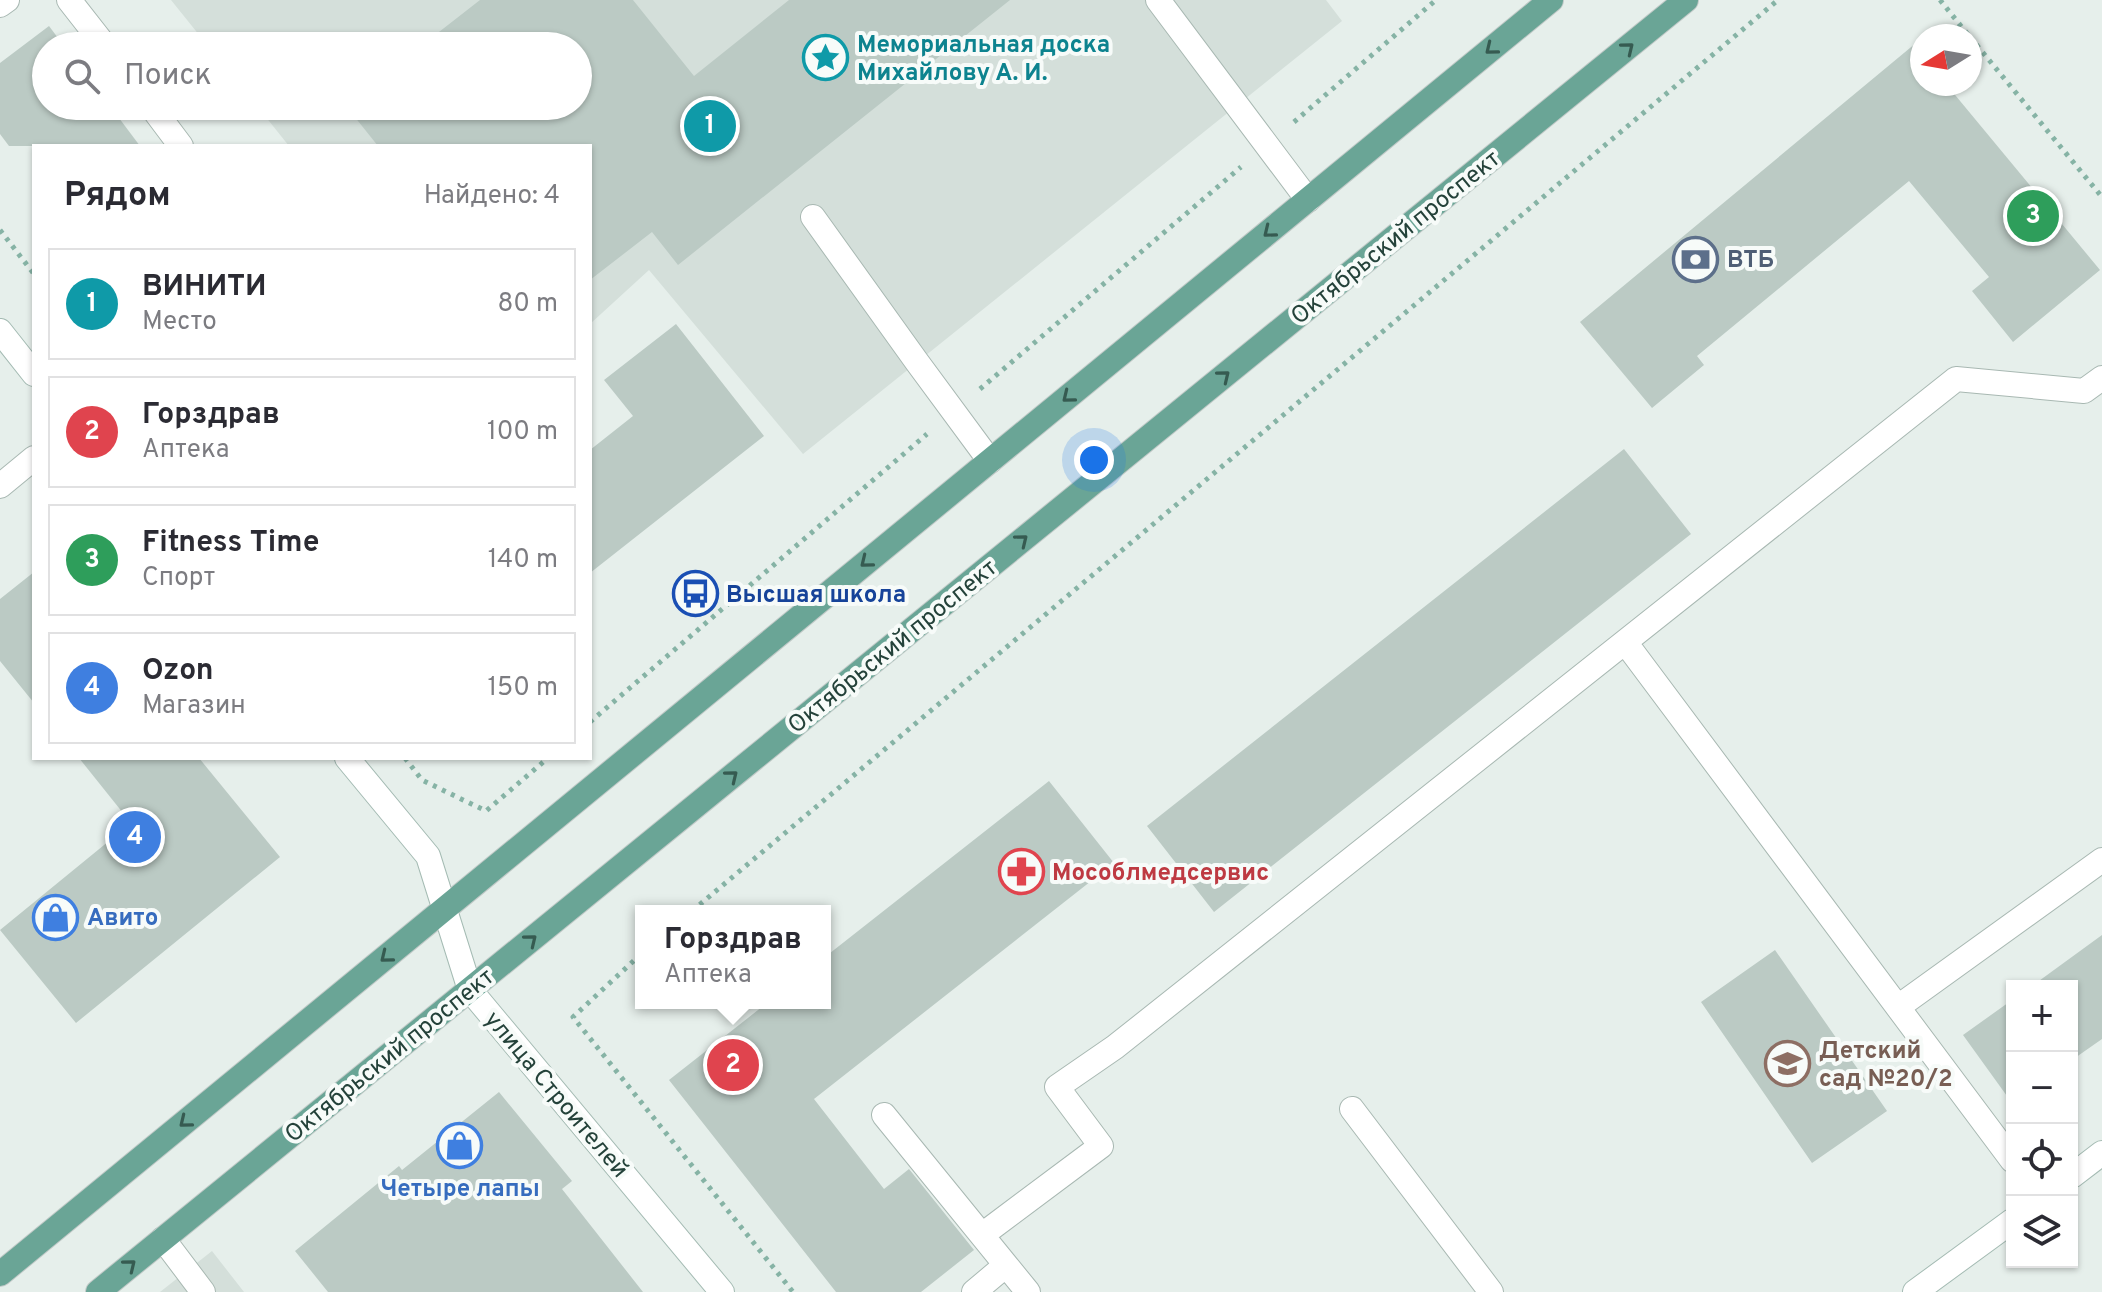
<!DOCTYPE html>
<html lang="ru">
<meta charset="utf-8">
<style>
:root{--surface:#fff;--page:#f7f7f7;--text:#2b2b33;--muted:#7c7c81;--line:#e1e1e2;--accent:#db2777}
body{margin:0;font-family:Overpass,sans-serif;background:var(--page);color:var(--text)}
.controls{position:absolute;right:24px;bottom:24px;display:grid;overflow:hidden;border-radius:0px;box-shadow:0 2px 6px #0004}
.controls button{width:72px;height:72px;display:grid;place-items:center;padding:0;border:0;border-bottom:2px solid var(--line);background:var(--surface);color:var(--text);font:40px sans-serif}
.compass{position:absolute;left:1910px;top:24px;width:72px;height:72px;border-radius:50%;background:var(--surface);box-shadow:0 2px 6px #0004;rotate:259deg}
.you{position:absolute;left:1094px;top:460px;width:28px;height:28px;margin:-20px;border:6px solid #fff;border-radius:50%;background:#1a73e8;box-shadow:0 0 0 12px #1a73e833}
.badge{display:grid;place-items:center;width:52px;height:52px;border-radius:50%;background:var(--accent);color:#fff;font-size:26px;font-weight:700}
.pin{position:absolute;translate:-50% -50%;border:4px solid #fff;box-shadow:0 2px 8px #0006}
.popup{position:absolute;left:635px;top:905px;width:196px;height:104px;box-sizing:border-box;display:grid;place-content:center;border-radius:0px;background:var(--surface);filter:drop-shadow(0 2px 6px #0005);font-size:26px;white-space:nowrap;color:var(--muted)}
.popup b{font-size:30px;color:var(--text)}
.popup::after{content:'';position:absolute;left:50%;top:100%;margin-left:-16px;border:16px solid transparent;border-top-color:var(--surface)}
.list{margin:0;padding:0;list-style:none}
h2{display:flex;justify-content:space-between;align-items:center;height:104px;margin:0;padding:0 32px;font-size:34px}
h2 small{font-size:26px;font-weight:400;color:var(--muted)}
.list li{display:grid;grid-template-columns:52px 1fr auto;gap:24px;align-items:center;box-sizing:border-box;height:112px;margin:0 16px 16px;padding:0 16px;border:2px solid var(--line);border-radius:0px}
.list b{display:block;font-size:30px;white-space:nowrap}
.list p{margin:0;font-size:26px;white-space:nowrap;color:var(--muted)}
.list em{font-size:26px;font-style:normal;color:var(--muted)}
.icon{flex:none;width:44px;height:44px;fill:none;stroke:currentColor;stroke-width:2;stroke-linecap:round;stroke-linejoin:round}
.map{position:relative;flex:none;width:2102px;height:1292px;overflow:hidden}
.search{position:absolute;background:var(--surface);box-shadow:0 2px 6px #0004;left:32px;top:32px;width:560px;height:88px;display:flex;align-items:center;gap:20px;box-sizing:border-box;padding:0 28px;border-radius:44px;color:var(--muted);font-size:30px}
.panel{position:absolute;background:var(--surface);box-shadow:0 2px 6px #0004;left:32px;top:144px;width:560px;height:616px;border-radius:0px}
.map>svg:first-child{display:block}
.built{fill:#d4dfda}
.building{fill:#bbcac4}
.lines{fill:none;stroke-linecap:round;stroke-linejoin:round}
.lane-casing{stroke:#a8b8b2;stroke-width:26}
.street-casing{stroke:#a8b8b2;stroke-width:26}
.secondary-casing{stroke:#a4bbb3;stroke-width:26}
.primary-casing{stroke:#c2cac8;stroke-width:26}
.path{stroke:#86b3a5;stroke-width:5;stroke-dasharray:4 6;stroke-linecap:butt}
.lane{stroke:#fff;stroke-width:24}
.street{stroke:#fff;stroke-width:24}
.secondary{stroke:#fff;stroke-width:24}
.primary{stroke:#6aa596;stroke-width:24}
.oneway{stroke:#365b51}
.labels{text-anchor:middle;stroke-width:8;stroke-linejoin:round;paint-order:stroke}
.culture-label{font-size:24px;font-weight:bold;fill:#0d838f;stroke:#f7fbf9;text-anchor:start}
.street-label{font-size:24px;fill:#24423a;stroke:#f7fbf9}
.service-label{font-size:24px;font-weight:bold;fill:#4e5e75;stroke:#f7fbf9;text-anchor:start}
.transit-label{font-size:24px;font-weight:bold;fill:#164399;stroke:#f7fbf9;text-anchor:start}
.health-label{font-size:24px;font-weight:bold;fill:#be3a42;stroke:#f7fbf9;text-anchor:start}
.shop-label{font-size:24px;font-weight:bold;fill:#366cbe;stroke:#f7fbf9;text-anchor:start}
.education-label{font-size:24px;font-weight:bold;fill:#785e54;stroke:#f7fbf9;text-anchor:start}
</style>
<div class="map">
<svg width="2102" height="1292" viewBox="0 0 2102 1292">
<rect width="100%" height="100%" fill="#e6efeb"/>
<path class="built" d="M 171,0 L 1326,0 L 1342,21 L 803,454 L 649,270 L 590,324 L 590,146 L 289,146 L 257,106 L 578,106 L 578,46 L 208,46 Z
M 212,1251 L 244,1292 L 160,1292 Z"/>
<path class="building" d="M 480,0 L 633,0 L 694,76 L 789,0 L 1010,0 L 678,265 L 652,232 L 590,280 L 590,146 L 378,146 L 346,106 L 578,106 L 578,46 L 421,46 Z
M 49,26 L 64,46 L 46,46 L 46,106 L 110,106 L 140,146 L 9,146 L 0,134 L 0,63 Z
M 1922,38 L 1922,84 L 1946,84 L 2100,270 L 2013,342 L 1972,291 L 1989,277 L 1909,181 L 1697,356 L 1704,365 L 1652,408 L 1580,322 Z
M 676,324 L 764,436 L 590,573 L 590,450 L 633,416 L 604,380 Z
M 1624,449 L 1691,534 L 1214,912 L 1147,826 Z
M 34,572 L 34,703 L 0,661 L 0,599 Z
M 79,758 L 199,758 L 280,857 L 76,1023 L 0,930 L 131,823 Z
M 1049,781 L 1114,863 L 814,1099 L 884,1189 L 909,1169 L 974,1250 L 921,1292 L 836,1292 L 669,1080 L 767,1003 L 825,1003 L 825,957 Z
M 2102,935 L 2102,1039 L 2072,1060 L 2072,986 L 2032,986 Z
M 1775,950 L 1887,1111 L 1812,1163 L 1701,1002 Z
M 2012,1000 L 2012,1103 L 1963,1035 Z
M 499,1092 L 572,1181 L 562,1189 L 643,1292 L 328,1292 L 295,1251 L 399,1166 L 402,1170 Z"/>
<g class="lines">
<defs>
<path id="lane" d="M 69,0 L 105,46
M 1158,0 L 1308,200
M 0,5 L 7,0
M 151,106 L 181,146
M 813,217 L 917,362 L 990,461
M 1625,642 L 2012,1160
M 1898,1007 L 2102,860
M 1352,1109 L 1491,1292
M 884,1115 L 1006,1265 L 974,1292
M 982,1235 L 1101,1146 L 1057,1087 L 1115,1047 L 1956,379 L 2084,391 L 2102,378
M 163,1239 L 203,1292
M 1006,1265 L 1028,1292"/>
<path id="street" d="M 0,486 L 34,458"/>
<path id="secondary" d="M 0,331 L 34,374
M 347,758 L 428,856 L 470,990 L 722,1292
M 2072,1176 L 2102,1153
M 1915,1292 L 2012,1221"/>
<path id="primary" d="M 0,1274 L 1551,0
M 98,1292 L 1686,0"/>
</defs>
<use href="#lane" class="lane-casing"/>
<use href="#street" class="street-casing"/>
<use href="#secondary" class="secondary-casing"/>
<use href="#primary" class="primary-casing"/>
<path class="path" d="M 1940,0 L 1969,36
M 1970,37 L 2102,197
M 1294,122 L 1436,0
M 0,230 L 34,274
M 980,389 L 1241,167
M 590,722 L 927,434
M 405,758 L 422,780 L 486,811 L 548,758
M 692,911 L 1778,0
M 641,954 L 573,1017 L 793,1292"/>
<use href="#lane" class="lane"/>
<use href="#street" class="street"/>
<use href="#secondary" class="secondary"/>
<use href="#primary" class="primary"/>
</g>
<defs><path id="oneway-chevron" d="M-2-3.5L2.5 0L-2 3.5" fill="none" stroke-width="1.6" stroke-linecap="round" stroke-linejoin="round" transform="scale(2)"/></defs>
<g class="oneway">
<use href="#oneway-chevron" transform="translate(1628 48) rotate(-39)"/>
<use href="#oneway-chevron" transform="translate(1491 49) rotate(141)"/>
<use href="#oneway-chevron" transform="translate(1269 232) rotate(141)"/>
<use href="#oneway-chevron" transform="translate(1224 376) rotate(-39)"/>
<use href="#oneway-chevron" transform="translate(1068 397) rotate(141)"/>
<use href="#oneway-chevron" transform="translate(1022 540) rotate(-39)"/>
<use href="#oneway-chevron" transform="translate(866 562) rotate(141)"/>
<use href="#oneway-chevron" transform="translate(732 776) rotate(-39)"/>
<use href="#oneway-chevron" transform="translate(531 940) rotate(-39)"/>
<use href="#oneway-chevron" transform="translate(386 957) rotate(141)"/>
<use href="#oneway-chevron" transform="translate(185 1122) rotate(141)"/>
<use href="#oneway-chevron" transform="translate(130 1265) rotate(-39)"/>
</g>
<defs>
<symbol id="sight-ring" viewBox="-11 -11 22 22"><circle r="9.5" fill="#f7fbf9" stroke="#0f9aa8" stroke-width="1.5"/><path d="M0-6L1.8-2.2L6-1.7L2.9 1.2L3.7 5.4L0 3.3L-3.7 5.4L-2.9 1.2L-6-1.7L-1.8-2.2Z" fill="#0f9aa8"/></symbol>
<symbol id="bank-ring" viewBox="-11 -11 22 22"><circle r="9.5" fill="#f7fbf9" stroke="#5c6f8a" stroke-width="1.5"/><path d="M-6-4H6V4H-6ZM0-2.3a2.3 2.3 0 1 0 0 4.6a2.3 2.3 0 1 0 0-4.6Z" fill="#5c6f8a"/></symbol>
<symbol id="bus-ring" viewBox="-11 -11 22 22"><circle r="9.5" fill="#f7fbf9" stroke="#1a4fb4" stroke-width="1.5"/><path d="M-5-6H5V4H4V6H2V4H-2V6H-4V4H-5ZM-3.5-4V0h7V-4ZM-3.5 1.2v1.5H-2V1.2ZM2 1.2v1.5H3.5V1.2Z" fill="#1a4fb4"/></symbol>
<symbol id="pharmacy-ring" viewBox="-11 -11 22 22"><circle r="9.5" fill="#f7fbf9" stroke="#e0444e" stroke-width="1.5"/><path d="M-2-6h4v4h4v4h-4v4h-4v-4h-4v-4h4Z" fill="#e0444e"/></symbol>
<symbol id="shop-ring" viewBox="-11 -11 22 22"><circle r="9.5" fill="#f7fbf9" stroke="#3f7fe0" stroke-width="1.5"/><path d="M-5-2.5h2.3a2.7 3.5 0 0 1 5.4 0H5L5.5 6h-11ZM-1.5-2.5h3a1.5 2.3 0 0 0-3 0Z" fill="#3f7fe0"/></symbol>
<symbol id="school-ring" viewBox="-11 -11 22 22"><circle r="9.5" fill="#f7fbf9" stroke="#8d6e63" stroke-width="1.5"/><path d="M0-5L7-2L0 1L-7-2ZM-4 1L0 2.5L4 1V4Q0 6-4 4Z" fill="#8d6e63"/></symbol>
</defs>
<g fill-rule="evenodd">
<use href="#sight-ring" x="800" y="32" width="51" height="51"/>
<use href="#bank-ring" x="1670" y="234" width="51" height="51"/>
<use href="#bus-ring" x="670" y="568" width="51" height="51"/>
<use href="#pharmacy-ring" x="996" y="846" width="51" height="51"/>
<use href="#shop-ring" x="30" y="892" width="51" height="51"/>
<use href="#school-ring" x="1762" y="1038" width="51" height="51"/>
<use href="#shop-ring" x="434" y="1120" width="51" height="51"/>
</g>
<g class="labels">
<g class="culture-label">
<text x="857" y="52">Мемориальная доска<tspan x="857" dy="28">Михайлову А. И.</tspan></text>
</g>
<g class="street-label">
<text transform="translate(1395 237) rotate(-39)" y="8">Октябрьский проспект</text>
<text transform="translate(892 646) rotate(-39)" y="8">Октябрьский проспект</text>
<text transform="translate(389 1055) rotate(-39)" y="8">Октябрьский проспект</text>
<text transform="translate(557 1094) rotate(50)" y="8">улица Строителей</text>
</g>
<g class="service-label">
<text x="1727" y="267">ВТБ</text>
</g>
<g class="transit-label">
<text x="726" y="602">Высшая школа</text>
</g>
<g class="health-label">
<text x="1052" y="880">Мособлмедсервис</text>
</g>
<g class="shop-label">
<text x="87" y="925">Авито</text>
<text x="460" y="1196" text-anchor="middle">Четыре лапы</text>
</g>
<g class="education-label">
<text x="1819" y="1058">Детский<tspan x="1819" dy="28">сад №20/2</tspan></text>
</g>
</g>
</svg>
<div class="controls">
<button>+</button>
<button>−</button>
<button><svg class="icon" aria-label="locate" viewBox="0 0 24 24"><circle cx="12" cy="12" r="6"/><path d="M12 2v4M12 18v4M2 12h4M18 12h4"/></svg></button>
<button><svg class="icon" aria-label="layers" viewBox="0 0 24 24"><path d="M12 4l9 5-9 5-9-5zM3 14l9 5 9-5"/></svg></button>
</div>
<svg class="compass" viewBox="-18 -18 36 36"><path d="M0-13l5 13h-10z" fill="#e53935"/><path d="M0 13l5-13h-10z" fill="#7c7c81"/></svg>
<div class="you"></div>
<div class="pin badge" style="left:710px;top:126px;background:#0f9aa8">1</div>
<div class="pin badge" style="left:733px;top:1065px;background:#e0444e">2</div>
<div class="popup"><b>Горздрав</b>Аптека</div>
<div class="pin badge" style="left:2033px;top:216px;background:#2e9e5b">3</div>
<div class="pin badge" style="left:135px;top:837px;background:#3f7fe0">4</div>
<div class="search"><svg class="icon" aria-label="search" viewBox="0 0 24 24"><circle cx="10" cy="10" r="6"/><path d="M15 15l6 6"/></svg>Поиск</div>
<section class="panel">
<h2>Рядом<small>Найдено: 4</small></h2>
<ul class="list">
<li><span class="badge" style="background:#0f9aa8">1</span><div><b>ВИНИТИ</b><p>Место</p></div><em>80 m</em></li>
<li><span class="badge" style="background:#e0444e">2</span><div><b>Горздрав</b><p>Аптека</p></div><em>100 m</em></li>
<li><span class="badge" style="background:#2e9e5b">3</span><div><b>Fitness Time</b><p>Спорт</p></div><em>140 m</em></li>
<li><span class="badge" style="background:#3f7fe0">4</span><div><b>Ozon</b><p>Магазин</p></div><em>150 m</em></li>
</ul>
</section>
</div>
